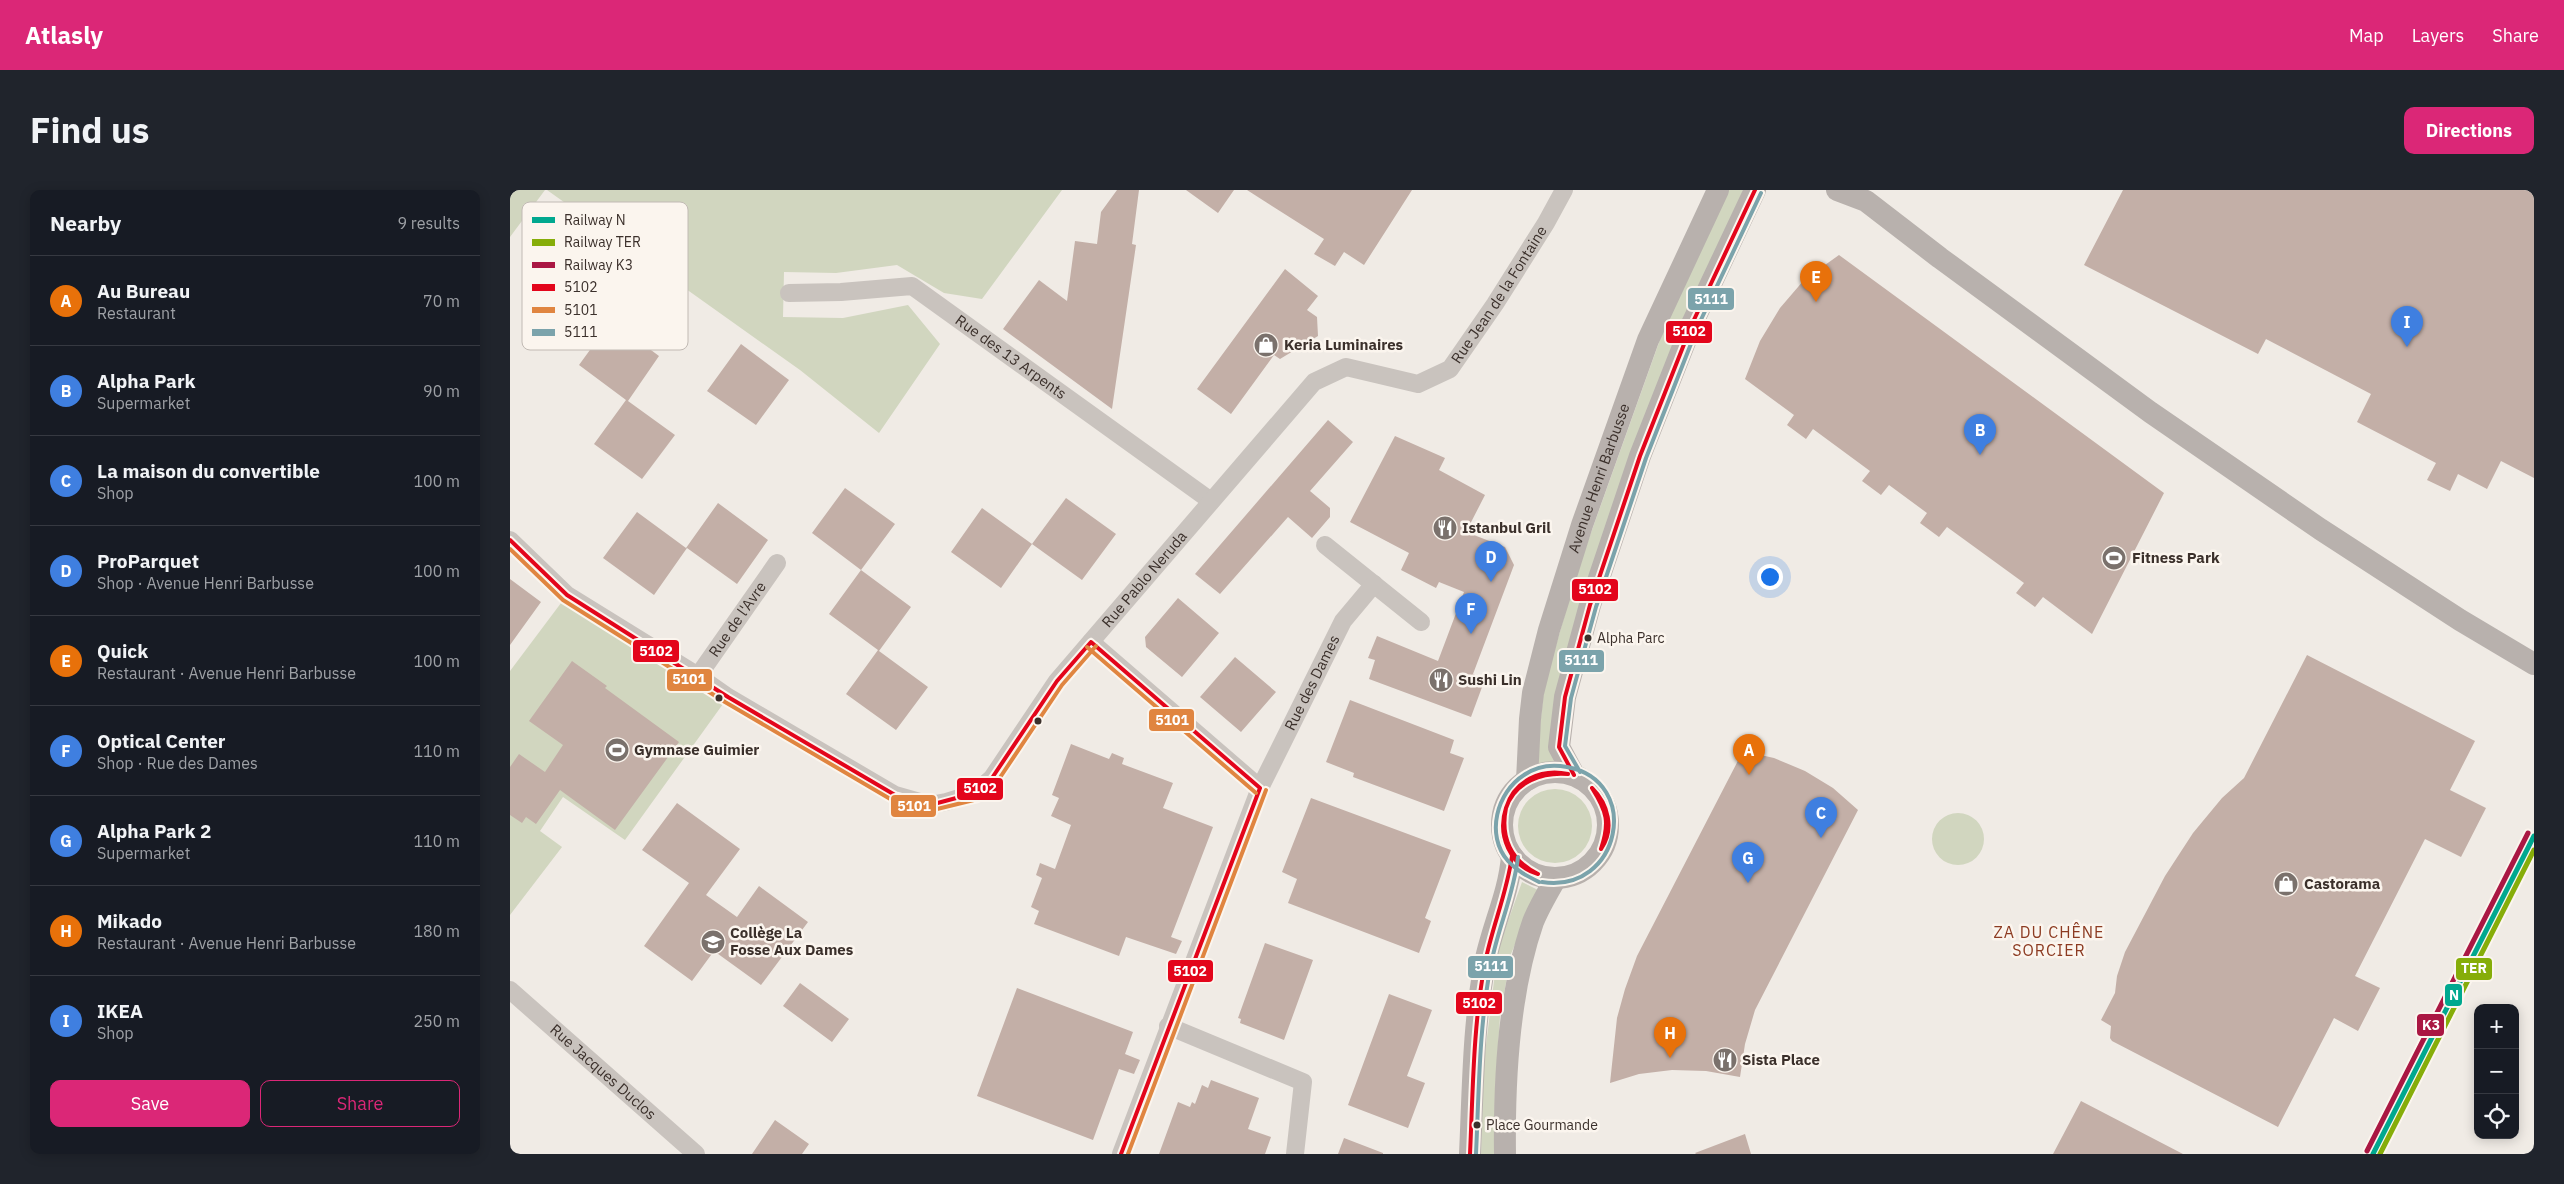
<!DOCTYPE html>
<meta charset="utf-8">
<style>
:root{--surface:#171b24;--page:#20242c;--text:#f1f3f6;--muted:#9ea1a6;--line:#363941;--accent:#db2777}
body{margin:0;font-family:"IBM Plex Sans",sans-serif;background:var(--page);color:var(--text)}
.controls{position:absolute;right:15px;bottom:15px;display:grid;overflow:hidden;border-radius:10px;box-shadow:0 2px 12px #0003}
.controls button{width:45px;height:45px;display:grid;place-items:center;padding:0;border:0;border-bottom:1px solid var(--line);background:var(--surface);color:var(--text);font:25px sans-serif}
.you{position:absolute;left:1259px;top:386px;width:18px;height:18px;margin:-12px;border:4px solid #fff;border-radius:50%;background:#1a73e8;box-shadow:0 0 0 8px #1a73e833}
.badge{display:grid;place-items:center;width:32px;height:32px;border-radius:50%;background:var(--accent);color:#fff;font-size:16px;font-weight:700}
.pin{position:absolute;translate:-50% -41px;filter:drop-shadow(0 1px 2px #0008)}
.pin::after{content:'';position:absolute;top:26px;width:18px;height:15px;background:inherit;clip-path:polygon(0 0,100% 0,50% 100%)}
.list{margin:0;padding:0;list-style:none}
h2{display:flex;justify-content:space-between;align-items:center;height:65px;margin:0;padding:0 20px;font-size:21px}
h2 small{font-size:16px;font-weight:400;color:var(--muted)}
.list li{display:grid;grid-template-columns:32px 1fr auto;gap:15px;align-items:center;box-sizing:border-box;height:90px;padding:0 20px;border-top:1px solid var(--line)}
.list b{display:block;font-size:19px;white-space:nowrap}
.list p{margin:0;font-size:16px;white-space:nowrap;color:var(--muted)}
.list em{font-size:16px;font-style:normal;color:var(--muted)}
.actions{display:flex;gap:10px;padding:15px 20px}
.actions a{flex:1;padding:11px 0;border:1px solid var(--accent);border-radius:10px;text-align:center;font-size:18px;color:var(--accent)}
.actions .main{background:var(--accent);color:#fff}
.icon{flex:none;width:28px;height:28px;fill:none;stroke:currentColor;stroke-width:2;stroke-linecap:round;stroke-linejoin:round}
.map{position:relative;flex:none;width:2024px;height:964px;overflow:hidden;border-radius:10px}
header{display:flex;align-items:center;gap:30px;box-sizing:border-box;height:70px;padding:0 25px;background:var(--accent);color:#fff}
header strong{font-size:24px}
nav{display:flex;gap:28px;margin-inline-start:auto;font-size:18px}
.intro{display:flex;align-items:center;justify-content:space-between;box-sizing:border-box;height:120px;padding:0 30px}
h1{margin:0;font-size:35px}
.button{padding:12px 22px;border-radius:10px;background:var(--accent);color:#fff;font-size:18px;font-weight:700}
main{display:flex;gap:30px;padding:0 30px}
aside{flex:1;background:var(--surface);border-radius:10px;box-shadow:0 2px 12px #0003}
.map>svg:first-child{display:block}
.green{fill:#d1d6bf}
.building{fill:#c3afa7}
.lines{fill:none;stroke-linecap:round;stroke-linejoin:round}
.minor{stroke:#c9c3be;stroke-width:18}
.major{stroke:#b8b1ad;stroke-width:22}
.bus-1-casing{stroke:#fbf5ee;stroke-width:8}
.bus-2-casing{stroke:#fbf5ee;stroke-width:8}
.bus-3-casing{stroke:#fbf5ee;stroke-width:8}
.bus-1{stroke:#e3051b;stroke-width:4}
.bus-2{stroke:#e08540;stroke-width:4}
.bus-3{stroke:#7ba3ab;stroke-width:4}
.rail-1-casing{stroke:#fbf5ee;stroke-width:9}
.rail-2-casing{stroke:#fbf5ee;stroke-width:9}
.rail-3-casing{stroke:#fbf5ee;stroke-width:9}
.rail-1{stroke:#00a88f;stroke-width:5}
.rail-2{stroke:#86ad09;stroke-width:5}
.rail-3{stroke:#aa1743;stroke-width:5}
.bus-dot{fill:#3b302b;stroke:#fbf5ee;stroke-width:2}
.labels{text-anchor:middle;stroke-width:5;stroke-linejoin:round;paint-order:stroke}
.bus-label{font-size:14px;fill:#3b302b;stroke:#fbf5ee;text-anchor:start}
.street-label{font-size:15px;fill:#3b302b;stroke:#fbf5ee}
.poi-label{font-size:15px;font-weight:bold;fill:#3b302b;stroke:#fbf5ee;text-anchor:start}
.neighbourhood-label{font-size:16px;letter-spacing:1px;fill:#8c3b22;stroke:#fbf5ee}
.key{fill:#fbf5ee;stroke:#c1bab4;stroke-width:1}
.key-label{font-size:14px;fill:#3b302b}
.line-badge{stroke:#fbf5ee;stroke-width:2}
.badge-label{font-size:14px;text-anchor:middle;font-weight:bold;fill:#fff}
</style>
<header>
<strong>Atlasly</strong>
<nav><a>Map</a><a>Layers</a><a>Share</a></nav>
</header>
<div class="intro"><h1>Find us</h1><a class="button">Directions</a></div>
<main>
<aside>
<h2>Nearby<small>9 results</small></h2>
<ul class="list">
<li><span class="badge" style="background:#e8710a">A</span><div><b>Au Bureau</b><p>Restaurant</p></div><em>70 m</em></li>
<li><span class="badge" style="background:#3f7fe0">B</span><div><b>Alpha Park</b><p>Supermarket</p></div><em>90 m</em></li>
<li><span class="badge" style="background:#3f7fe0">C</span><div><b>La maison du convertible</b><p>Shop</p></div><em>100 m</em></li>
<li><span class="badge" style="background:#3f7fe0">D</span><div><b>ProParquet</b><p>Shop · Avenue Henri Barbusse</p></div><em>100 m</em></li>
<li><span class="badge" style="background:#e8710a">E</span><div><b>Quick</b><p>Restaurant · Avenue Henri Barbusse</p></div><em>100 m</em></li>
<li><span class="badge" style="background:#3f7fe0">F</span><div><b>Optical Center</b><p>Shop · Rue des Dames</p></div><em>110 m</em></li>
<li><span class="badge" style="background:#3f7fe0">G</span><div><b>Alpha Park 2</b><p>Supermarket</p></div><em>110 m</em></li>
<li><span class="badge" style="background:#e8710a">H</span><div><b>Mikado</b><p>Restaurant · Avenue Henri Barbusse</p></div><em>180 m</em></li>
<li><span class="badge" style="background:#3f7fe0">I</span><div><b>IKEA</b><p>Shop</p></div><em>250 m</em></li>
</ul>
<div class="actions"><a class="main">Save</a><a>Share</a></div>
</aside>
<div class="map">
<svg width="2024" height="964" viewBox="0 0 2024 964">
<rect width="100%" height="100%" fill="#f0ebe5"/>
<path class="green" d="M 0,0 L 35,0 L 0,47 Z
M 37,0 L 552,0 L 472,109 L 434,103 L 387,75 L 326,83 L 274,82 L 273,127 L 333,128 L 398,115 L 430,154 L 369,243 L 290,180 Z
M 1215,0 L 1233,0 L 1041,546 L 1046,576 L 1026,579 L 1034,497 L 1067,382 L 1152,144 Z
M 57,405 L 218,507 L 115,650 L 53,607 L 30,641 L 52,657 L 0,725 L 0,481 Z
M1008 636a37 37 0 1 1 74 0a37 37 0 1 1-74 0Z
M1422 649a26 26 0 1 1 52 0a26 26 0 1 1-52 0Z
M 1012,692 L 1028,700 L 1001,764 L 990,827 L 985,904 L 984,964 L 971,964 L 974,871 L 988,759 Z"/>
<path class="building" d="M 607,0 L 629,0 L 622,54 L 626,55 L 602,219 L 493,139 L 529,90 L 557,111 L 565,51 L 587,54 L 591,22 Z
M 676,0 L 724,0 L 708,23 Z
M 737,0 L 902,0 L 854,75 L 834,62 L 825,76 L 804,64 L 814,49 Z
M 1613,0 L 2024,0 L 2024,288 L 1991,271 L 1977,299 L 1948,284 L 1940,301 L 1917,290 L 1926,273 L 1847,232 L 1861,204 L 1756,149 L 1748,164 L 1574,75 Z
M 88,50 L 136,85 L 102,131 L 149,166 L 118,211 L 165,245 L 132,289 L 84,254 L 116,210 L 69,175 L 101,131 L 54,97 Z
M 1329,65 L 1654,303 L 1582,444 L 1533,407 L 1525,417 L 1506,403 L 1514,393 L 1437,337 L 1429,347 L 1410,333 L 1417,323 L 1379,295 L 1371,305 L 1352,291 L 1360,281 L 1303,239 L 1296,249 L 1277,235 L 1284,225 L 1235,189 L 1250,151 L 1270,118 L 1294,90 Z
M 775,79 L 808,106 L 797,120 L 807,127 L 808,146 L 770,169 L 764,165 L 721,224 L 687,199 Z
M 231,154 L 279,190 L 246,235 L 197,201 Z
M 818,230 L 843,252 L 800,301 L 820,318 L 820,327 L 802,348 L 778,327 L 710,404 L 685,384 Z
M 885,246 L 935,268 L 929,280 L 975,305 L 956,342 L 995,357 L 1004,375 L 963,484 L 975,489 L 961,527 L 859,489 L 865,470 L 858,468 L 867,446 L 928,471 L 954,402 L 929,392 L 926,398 L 891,380 L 899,363 L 840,332 Z
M 335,298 L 385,334 L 351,380 L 302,343 Z
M 556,308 L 606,344 L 572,390 L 522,354 Z
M 208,313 L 258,350 L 227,394 L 177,358 L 144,405 L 93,368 L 127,322 L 176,358 Z
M 472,318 L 522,354 L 491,398 L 441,362 Z
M 351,380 L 401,417 L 369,461 L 418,497 L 386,540 L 336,504 L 368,460 L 319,424 Z
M 0,389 L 31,412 L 0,455 Z
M 668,408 L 709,443 L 672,487 L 636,457 L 635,447 Z
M 1797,465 L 1965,551 L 1940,600 L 1976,618 L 1951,667 L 1915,649 L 1845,786 L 1870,798 L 1848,841 L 1824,828 L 1768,937 L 1602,851 L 1600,848 L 1601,836 L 1591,830 L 1605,803 L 1607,786 L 1615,762 L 1655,686 L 1683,643 L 1712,608 L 1734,588 Z
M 725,467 L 766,502 L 731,542 L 690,507 Z
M 62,471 L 97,496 L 95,498 L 169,552 L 105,640 L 50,600 L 26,634 L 16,627 L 12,633 L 0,625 L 0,577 L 9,564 L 35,582 L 53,555 L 19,531 Z
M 840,510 L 944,550 L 940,563 L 954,568 L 934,621 L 843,587 L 844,583 L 816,572 Z
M 561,554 L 599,569 L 602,563 L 614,568 L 612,574 L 663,593 L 653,618 L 703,637 L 661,747 L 672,751 L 666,764 L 616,747 L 609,766 L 524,734 L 529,721 L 521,717 L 532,688 L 526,685 L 530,673 L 545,679 L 561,635 L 541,626 L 549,608 L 542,605 Z
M 1233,561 L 1264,568 L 1295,581 L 1323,598 L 1348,620 L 1245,820 L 1235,854 L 1230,887 L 1196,881 L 1162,880 L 1129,884 L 1100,893 L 1107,828 L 1115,799 L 1127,766 Z
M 801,608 L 941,660 L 915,728 L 921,731 L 909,763 L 778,713 L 787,689 L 772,682 Z
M 167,613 L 230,659 L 196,705 L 227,727 L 249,696 L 298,732 L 251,795 L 204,761 L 182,791 L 134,756 L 179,693 L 132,660 Z
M 755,753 L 803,770 L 774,850 L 730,833 L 731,829 L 728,828 Z
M 290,793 L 339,829 L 322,852 L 273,816 Z
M 507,798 L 623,842 L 615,864 L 630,870 L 624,884 L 609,879 L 583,950 L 467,906 Z
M 879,804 L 922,820 L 897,886 L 915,893 L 898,938 L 838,915 Z
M 701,890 L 749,908 L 738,939 L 761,947 L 755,964 L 649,964 L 668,912 L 680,917 L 682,912 L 685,914 L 692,895 L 698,898 Z
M 1571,911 L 1673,964 L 1543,964 Z
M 265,930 L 299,954 L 292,964 L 242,964 Z
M 1235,944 L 1241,964 L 1186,964 L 1185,963 Z
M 834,948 L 873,963 L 873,964 L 828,964 Z"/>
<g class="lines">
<g class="minor">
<path id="s1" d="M 279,103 L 331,102 L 402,96 L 701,311"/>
<path id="s2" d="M 0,350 L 57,405 L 188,486 L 218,507 L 385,605 L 420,615 L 436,612 L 465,603 L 482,588 L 547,491 L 804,192 L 836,177 L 908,194 L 940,179 L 985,114 L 1036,33 L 1054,0"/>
<path d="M 815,355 L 911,432"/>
<path d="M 581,452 L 750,598"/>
<path id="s3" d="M 188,486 L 267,373"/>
<path id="s4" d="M 0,800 L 186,964"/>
<path d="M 658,836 L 793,892 L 785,964"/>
<path id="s5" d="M 611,964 L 750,598 L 833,431 L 864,394"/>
</g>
<g class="major">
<path d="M 1327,0 L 1356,11 L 1430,68 L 1640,222 L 1810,339 L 1950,430 L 2024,474"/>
<circle cx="1045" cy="635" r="53"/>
<path d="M 1064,585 L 1049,557 L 1055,507 L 1080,415 L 1130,266 L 1182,134 L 1245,0"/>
<path id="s6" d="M 1017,590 L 1020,529 L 1023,503 L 1039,440 L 1072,335 L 1138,150 L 1208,0"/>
<path d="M 960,964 C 963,901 963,836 975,773 C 982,737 999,704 1002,666"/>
<path d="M 995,964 C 994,891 999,801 1023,732 C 1029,717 1038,702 1046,688"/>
</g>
<defs>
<path id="bus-1" d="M 0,350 L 57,405 L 218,507 L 385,605 L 420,615 L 465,603 L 482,588 L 547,491 L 581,452
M 581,452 L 750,598
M 1064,585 L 1049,557 L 1055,507 L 1080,415 L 1130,266 L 1182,134 L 1245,0
M 1082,598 C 1098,614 1105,639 1091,659
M 1082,598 C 1097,622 1100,632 1091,659
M 996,618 C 990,647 1001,671 1028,684
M 996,618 C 987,645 1000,676 1028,684
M 996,618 C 1004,591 1031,578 1058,584
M 996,618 C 1005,591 1033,582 1058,584
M 611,964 L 750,598
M 960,964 C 963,901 963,836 975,773 C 982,737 997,703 1002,666"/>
<path id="bus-2" d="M 0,359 L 53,410 L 215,512 L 382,610 L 419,621 L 468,609 L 487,592 L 552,495 L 586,456
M 577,457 L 746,603
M 618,964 L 756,600"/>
<path id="bus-3" d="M 1070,582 L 1055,556 L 1061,508 L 1086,417 L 1136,268 L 1188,136 L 1251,3
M 1029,692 C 1017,686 1007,681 998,671 C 975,645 987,602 1014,585 C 1027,576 1042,574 1057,577 C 1133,591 1111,704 1032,692
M 966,964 C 969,901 969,836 981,774 C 988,738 1004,704 1008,667"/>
</defs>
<use href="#bus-1" class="bus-1-casing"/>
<use href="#bus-2" class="bus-2-casing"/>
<use href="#bus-3" class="bus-3-casing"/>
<use href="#bus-1" class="bus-1"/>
<use href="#bus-2" class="bus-2"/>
<use href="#bus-3" class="bus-3"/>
<defs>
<path id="rail-1" d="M 1863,964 L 2024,646"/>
<path id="rail-2" d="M 1870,964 L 2024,660"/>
<path id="rail-3" d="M 1857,961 L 2018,643"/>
</defs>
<use href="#rail-1" class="rail-1-casing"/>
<use href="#rail-2" class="rail-2-casing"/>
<use href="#rail-3" class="rail-3-casing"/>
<use href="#rail-1" class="rail-1"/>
<use href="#rail-2" class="rail-2"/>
<use href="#rail-3" class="rail-3"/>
</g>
<defs>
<symbol id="shop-disc" viewBox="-11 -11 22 22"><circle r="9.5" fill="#7a716c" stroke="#fbf5ee"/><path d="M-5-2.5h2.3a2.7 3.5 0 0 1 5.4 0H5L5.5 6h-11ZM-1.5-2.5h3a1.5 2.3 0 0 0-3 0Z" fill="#fff"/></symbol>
<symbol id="restaurant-disc" viewBox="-11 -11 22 22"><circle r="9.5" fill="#7a716c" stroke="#fbf5ee"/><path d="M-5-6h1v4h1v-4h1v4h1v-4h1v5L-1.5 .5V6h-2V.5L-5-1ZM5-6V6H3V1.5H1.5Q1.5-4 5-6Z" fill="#fff"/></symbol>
<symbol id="stadium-disc" viewBox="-11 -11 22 22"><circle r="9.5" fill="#7a716c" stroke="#fbf5ee"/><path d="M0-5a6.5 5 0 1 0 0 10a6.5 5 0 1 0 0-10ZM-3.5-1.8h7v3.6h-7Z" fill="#fff"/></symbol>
<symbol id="school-disc" viewBox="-11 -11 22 22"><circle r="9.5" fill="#7a716c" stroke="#fbf5ee"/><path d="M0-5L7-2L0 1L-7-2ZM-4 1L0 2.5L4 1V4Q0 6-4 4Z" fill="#fff"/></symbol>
</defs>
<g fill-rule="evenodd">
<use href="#shop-disc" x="742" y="141" width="28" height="28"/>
<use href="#restaurant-disc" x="921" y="324" width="28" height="28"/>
<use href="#stadium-disc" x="1590" y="354" width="28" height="28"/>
<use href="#restaurant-disc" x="917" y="476" width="28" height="28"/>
<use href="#stadium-disc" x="93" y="546" width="28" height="28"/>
<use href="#shop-disc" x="1762" y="680" width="28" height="28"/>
<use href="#school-disc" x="189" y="738" width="28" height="28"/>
<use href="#restaurant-disc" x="1201" y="856" width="28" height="28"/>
</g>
<g class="bus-dot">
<circle cx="1078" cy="448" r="4.5"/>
<circle cx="209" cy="508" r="4.5"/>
<circle cx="528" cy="531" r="4.5"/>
<circle cx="967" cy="935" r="4.5"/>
</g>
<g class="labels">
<g class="bus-label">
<text x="1087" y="453">Alpha Parc</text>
<text x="976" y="940">Place Gourmande</text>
</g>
<g class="street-label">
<text dy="5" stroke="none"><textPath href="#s2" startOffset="1314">Rue Jean de la Fontaine</textPath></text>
<text dy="5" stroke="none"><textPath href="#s1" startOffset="245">Rue des 13 Arpents</textPath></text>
<text dy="5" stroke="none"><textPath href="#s6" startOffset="312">Avenue Henri Barbusse</textPath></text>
<text dy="5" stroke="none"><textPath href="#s2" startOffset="820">Rue Pablo Neruda</textPath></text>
<text dy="5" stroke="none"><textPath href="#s3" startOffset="69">Rue de l'Avre</textPath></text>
<text dy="5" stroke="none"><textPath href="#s5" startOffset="509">Rue des Dames</textPath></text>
<text dy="5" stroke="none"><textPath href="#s4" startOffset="124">Rue Jacques Duclos</textPath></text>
</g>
<g class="poi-label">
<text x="774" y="160">Keria Luminaires</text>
<text x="952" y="343">Istanbul Gril</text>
<text x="1622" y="373">Fitness Park</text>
<text x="948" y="495">Sushi Lin</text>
<text x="124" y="565">Gymnase Guimier</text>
<text x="1794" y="699">Castorama</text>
<text x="220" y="748">Collège La<tspan x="220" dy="17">Fosse Aux Dames</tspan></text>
<text x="1232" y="875">Sista Place</text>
</g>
<g class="neighbourhood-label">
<text x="1539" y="748">ZA DU CHÊNE<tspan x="1539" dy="18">SORCIER</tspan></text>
</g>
</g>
<rect x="12" y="12" width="166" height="148" rx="8" class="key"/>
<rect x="22" y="27" width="23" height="6" fill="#00a88f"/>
<rect x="22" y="49" width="23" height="7" fill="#86ad09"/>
<rect x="22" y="72" width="23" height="6" fill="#aa1743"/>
<rect x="22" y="94" width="23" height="7" fill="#e3051b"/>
<rect x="22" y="117" width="23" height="6" fill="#e08540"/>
<rect x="22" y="139" width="23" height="7" fill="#7ba3ab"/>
<g class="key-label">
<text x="54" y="35">Railway N</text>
<text x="54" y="57">Railway TER</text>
<text x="54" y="80">Railway K3</text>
<text x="54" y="102">5102</text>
<text x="54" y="125">5101</text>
<text x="54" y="147">5111</text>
</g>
<g class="line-badge">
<rect x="1177" y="97" width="48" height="24" rx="5" fill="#7ba3ab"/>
<rect x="1155" y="130" width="48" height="24" rx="5" fill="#e3051b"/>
<rect x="1061" y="388" width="48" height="24" rx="5" fill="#e3051b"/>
<rect x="122" y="449" width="48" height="24" rx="5" fill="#e3051b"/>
<rect x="1048" y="459" width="47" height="24" rx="5" fill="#7ba3ab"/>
<rect x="156" y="478" width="47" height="24" rx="5" fill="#e08540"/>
<rect x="638" y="518" width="47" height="24" rx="5" fill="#e08540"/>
<rect x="446" y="587" width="48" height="24" rx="5" fill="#e3051b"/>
<rect x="380" y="604" width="47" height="24" rx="5" fill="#e08540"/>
<rect x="957" y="765" width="47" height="24" rx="5" fill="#7ba3ab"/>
<rect x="1945" y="767" width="38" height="24" rx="5" fill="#86ad09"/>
<rect x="657" y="769" width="47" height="24" rx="5" fill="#e3051b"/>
<rect x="1934" y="793" width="19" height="24" rx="5" fill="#00a88f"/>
<rect x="945" y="801" width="48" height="24" rx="5" fill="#e3051b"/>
<rect x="1906" y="823" width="29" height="24" rx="5" fill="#aa1743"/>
</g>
<g class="badge-label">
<text x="1201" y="114">5111</text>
<text x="1179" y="146">5102</text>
<text x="1085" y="404">5102</text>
<text x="146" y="466">5102</text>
<text x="1071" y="475">5111</text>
<text x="179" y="494">5101</text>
<text x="662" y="535">5101</text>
<text x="470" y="603">5102</text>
<text x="404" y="621">5101</text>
<text x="981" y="781">5111</text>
<text x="1964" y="783">TER</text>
<text x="680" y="786">5102</text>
<text x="1944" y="810">N</text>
<text x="969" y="818">5102</text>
<text x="1921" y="840">K3</text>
</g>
</svg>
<div class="controls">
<button>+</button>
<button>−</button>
<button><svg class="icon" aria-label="locate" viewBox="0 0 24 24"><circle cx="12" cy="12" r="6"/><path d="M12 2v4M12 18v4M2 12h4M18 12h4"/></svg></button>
</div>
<div class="you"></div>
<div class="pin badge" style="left:1239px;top:585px;background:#e8710a">A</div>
<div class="pin badge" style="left:1470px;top:265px;background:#3f7fe0">B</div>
<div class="pin badge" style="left:1311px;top:648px;background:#3f7fe0">C</div>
<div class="pin badge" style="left:981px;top:392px;background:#3f7fe0">D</div>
<div class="pin badge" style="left:1306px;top:112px;background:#e8710a">E</div>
<div class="pin badge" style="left:961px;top:444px;background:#3f7fe0">F</div>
<div class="pin badge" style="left:1238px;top:693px;background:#3f7fe0">G</div>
<div class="pin badge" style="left:1160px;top:868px;background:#e8710a">H</div>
<div class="pin badge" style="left:1897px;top:157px;background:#3f7fe0">I</div>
</div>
</main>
